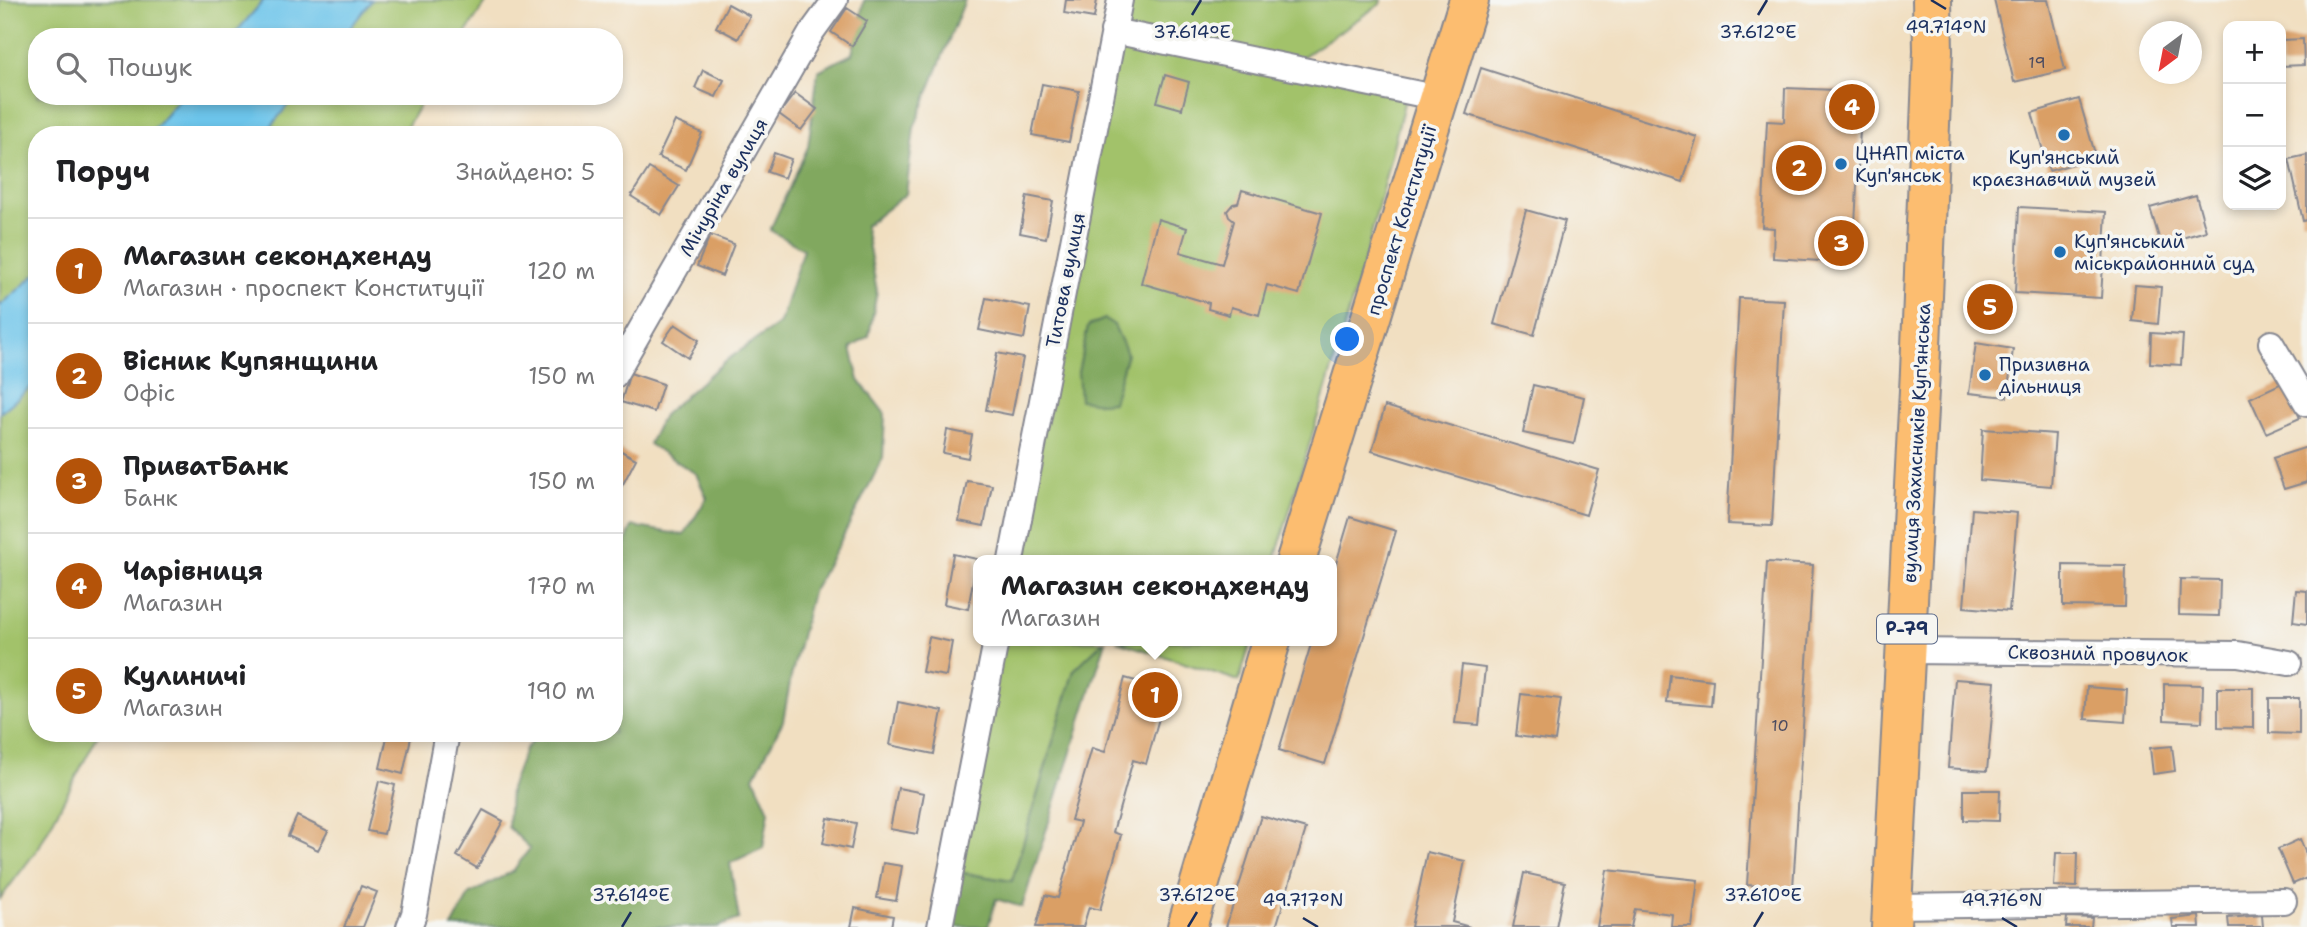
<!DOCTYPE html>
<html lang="uk">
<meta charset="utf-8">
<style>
:root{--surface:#fff;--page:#f2f2f2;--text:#202124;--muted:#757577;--line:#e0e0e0;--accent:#b45309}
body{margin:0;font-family:"Shantell Sans",sans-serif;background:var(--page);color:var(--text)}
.controls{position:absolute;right:21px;top:21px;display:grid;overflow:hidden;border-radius:14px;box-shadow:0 4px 10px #0003}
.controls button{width:63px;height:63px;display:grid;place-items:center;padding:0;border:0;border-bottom:2px solid var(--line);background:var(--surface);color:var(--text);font:35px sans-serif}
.compass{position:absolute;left:2139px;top:21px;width:63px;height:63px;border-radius:50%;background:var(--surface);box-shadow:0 4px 10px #0003;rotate:212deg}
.you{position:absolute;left:1348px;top:340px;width:24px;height:24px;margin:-18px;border:5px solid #fff;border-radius:50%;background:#1a73e8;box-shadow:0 0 0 10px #1a73e833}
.badge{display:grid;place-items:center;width:46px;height:46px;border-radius:50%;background:var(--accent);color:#fff;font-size:23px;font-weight:700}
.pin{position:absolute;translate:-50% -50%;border:4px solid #fff;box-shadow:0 2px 7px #0006}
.popup{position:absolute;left:973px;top:555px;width:364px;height:91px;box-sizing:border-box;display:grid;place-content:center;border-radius:14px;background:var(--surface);filter:drop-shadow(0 2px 5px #0005);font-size:23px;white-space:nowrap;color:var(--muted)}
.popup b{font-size:26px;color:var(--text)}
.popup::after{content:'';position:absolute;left:50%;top:100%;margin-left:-14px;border:14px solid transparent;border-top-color:var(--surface)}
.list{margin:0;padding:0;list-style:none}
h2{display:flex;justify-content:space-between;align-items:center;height:91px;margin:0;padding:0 28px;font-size:30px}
h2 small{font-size:23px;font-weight:400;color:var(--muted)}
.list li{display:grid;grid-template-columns:46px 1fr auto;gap:21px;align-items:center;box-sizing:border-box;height:105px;padding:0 28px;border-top:2px solid var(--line)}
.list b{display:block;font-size:26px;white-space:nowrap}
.list p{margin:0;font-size:23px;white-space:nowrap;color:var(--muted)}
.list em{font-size:23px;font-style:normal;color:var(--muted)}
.icon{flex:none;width:38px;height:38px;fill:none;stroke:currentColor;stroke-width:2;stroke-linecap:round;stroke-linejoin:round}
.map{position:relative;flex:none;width:2307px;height:927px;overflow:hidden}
.search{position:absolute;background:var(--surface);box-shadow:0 4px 10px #0003;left:28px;top:28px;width:595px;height:77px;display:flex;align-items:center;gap:18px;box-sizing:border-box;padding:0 24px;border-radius:28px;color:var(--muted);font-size:26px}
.panel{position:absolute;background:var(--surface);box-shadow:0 4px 10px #0003;left:28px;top:126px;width:595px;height:616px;border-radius:28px}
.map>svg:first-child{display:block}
.green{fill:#a2c26b;stroke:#5e7864;stroke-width:2}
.forest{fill:#81a85f;stroke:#4e6c5e;stroke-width:2}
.water{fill:#6cc4ea;stroke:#447aa4;stroke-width:2}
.building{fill:#da9f65}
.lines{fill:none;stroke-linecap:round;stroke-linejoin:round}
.minor-casing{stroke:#868790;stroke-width:28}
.primary-casing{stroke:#868790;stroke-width:42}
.minor{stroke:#fff;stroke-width:24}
.primary{stroke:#fcbd6f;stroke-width:38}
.ticks{fill:none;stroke:#1b2f5e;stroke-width:2.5}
.poi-dot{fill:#1f6fb2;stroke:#f6f6f2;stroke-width:2.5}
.labels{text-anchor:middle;stroke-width:7;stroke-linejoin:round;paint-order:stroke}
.number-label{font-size:16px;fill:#4b4b60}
.shield{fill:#f6f6f2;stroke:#5d6b8a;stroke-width:2}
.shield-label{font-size:18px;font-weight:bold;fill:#1b2f5e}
.poi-label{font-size:19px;fill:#1b2f5e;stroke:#f6f6f2;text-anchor:start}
.street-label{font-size:19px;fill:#1b2f5e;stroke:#f6f6f2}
.ticks-label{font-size:18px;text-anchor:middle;fill:#1b2f5e;stroke:#f6f6f2;stroke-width:7;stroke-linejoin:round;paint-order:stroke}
</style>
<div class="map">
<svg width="2307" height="927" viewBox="0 0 2307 927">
<rect width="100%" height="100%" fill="#f6f6f2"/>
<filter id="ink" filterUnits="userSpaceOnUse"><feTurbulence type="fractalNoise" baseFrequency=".0143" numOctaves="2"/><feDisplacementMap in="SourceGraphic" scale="14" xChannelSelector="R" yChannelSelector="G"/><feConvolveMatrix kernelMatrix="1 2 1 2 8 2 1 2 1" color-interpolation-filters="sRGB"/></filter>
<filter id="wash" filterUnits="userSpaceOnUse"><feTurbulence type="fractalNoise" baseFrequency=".00686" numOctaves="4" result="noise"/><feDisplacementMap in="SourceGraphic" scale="28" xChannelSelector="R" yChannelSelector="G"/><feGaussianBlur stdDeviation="1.57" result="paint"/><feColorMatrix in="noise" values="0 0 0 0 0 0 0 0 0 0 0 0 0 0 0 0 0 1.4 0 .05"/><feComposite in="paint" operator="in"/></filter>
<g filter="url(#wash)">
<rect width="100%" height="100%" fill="#f1dfc1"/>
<path class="green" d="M 0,0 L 264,0 L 232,37 L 37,37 L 37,96 L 182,96 L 149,135 L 37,135 L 37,273 L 0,306 Z
M 372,0 L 488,0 L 463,37 L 343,37 Z
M 1120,0 L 1382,0 L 1380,4 L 1289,66 L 1407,91 L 1367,251 L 1275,560 L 1011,560 Z
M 295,96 L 425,96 L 402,135 L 264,135 Z
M 37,382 L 37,733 L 99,733 L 39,847 L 0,899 L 0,413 Z
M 996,641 L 1104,641 L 1074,670 L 1012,881 L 951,871 Z
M 1117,641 L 1251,641 L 1239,681 Z"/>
<path class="forest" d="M 864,0 L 965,0 L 914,128 L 906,194 L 865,226 L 877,291 L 869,336 L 851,348 L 859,380 L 885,414 L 883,458 L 838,546 L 812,592 L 791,677 L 783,721 L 754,777 L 769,811 L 763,848 L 730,863 L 739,919 L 717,927 L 452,927 L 469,895 L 513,871 L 530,848 L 508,827 L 510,789 L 525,749 L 540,733 L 556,733 L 568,737 L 574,733 L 614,733 L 614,572 L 632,526 L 684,535 L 707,498 L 696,474 L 649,444 L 663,415 L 724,362 L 780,323 L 803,249 L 770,230 L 808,147 L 818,71 L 852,54 Z
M 1105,319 L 1114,325 L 1127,353 L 1113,402 L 1100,403 L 1080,400 L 1078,372 L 1088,326 Z
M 1104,641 L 1106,641 L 1022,907 L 996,899 L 988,927 L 940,927 L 951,871 L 1012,881 L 1074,670 Z"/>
<path class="water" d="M 264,0 L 372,0 L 343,37 L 232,37 Z
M 182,96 L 295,96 L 264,135 L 149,135 Z
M 37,273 L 37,382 L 0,413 L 0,306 Z"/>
<g id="blocks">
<path class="building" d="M 1066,0 L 1097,0 L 1094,18 L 1064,13 Z
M 1994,0 L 2048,0 L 2065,70 L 2014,82 Z
M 728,4 L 750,16 L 738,39 L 716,27 Z
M 847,8 L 867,21 L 852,46 L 831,32 Z
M 2303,39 L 2304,65 L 2281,66 L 2281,40 Z
M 1481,68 L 1697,137 L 1683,182 L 1466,114 Z
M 703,70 L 724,80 L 716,97 L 695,88 Z
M 1165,75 L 1189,82 L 1182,109 L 1157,102 Z
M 1042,84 L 1079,91 L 1069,142 L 1032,135 Z
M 1785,88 L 1862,91 L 1853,263 L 1773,258 L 1774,228 L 1762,227 L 1767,121 L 1784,122 Z
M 795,93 L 817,109 L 801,130 L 779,114 Z
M 2079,99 L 2096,157 L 2049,171 L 2032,113 Z
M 675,121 L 702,133 L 686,170 L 658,157 Z
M 774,153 L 791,159 L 784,178 L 767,172 Z
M 2307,155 L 2307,220 L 2303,221 L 2289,159 Z
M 649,168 L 679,186 L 661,215 L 631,196 Z
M 1242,190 L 1322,213 L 1299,294 L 1267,285 L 1259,315 L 1231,307 L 1229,315 L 1208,309 L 1209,303 L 1141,283 L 1158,219 L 1187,228 L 1180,252 L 1222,264 L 1234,221 L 1229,217 L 1227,211 L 1233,204 L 1238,203 Z
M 2196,195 L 2206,231 L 2161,244 L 2150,208 Z
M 1027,196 L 1053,201 L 1046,238 L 1020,233 Z
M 2019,207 L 2106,212 L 2101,298 L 2015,293 Z
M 1526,210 L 1565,221 L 1534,335 L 1494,324 Z
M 710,235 L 734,244 L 722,276 L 697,266 Z
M 2135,285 L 2161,287 L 2158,324 L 2132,321 Z
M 986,298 L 1030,307 L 1024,339 L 979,330 Z
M 1739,298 L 1784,300 L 1772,526 L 1727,524 Z
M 675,324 L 699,340 L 688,358 L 663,341 Z
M 2151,333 L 2183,335 L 2181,365 L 2150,363 Z
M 1976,343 L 2013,349 L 2007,397 L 1969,393 Z
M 997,353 L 1023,358 L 1012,415 L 986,410 Z
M 630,373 L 663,384 L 654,412 L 621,402 Z
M 2284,382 L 2300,418 L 2266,433 L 2250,398 Z
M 1533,385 L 1584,397 L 1574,444 L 1523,433 Z
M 1385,406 L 1599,470 L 1586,515 L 1372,451 Z
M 1983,429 L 2055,434 L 2051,486 L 1980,480 Z
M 947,430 L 972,435 L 968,458 L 943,453 Z
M 614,447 L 636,459 L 622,486 L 614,482 Z
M 2307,447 L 2307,482 L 2284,489 L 2273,458 Z
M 967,481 L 992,485 L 984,526 L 959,521 Z
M 1972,509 L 2017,513 L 2009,611 L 1964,607 Z
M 1350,517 L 1396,531 L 1325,764 L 1279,750 L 1312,641 L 1332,641 L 1332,577 Z
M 953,554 L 977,559 L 968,609 L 944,604 Z
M 1767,562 L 1813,565 L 1793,888 L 1747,885 Z
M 2063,565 L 2126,566 L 2125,607 L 2063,606 Z
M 2180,579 L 2220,580 L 2219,616 L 2179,615 Z
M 2296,590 L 2307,591 L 2307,624 L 2293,622 Z
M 929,637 L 952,642 L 946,676 L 922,672 Z
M 1462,665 L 1485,668 L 1479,725 L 1455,723 Z
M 1670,675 L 1713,680 L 1711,706 L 1667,702 Z
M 1125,678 L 1167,690 L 1146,764 L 1133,760 L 1113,832 L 1121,835 L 1100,910 L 1089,907 L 1083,927 L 1036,927 L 1045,895 L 1058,898 L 1080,822 L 1071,820 L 1092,748 L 1105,752 Z
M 1955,679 L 1995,682 L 1987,771 L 1948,768 Z
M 2164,684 L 2203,685 L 2202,722 L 2164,720 Z
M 2087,687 L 2127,690 L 2125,722 L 2085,719 Z
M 2218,688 L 2253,688 L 2253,728 L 2218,727 Z
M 1521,694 L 1561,699 L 1555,741 L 1516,736 Z
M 2269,698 L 2299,698 L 2299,734 L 2269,733 Z
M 898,702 L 942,711 L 934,754 L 890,745 Z
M 388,733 L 412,733 L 403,774 L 380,768 Z
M 2172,746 L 2175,771 L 2153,774 L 2150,748 Z
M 379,781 L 395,785 L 384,834 L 367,831 Z
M 898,788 L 924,793 L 917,834 L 890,829 Z
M 1964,790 L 2000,790 L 1999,821 L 1964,820 Z
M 483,810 L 503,821 L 477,868 L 457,856 Z
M 297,816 L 328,831 L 318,850 L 288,836 Z
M 1261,816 L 1306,829 L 1276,927 L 1226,927 Z
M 828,818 L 856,823 L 851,849 L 823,843 Z
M 2300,839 L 2307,856 L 2307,878 L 2293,884 L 2278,849 Z
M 1427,852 L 1465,861 L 1452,922 L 1470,927 L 1411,927 Z
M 2056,853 L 2078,853 L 2077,887 L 2054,886 Z
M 883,863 L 902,866 L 896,901 L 877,898 Z
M 1607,870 L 1698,880 L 1692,927 L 1671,927 L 1672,914 L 1635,909 L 1631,927 L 1597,927 Z
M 1524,873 L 1565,882 L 1556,927 L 1513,927 Z
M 361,886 L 377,892 L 363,927 L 344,927 Z
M 855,908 L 893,916 L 891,927 L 851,927 Z
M 2262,915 L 2263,927 L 2229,927 L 2228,918 Z
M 2199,916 L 2200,927 L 2173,927 L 2172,919 Z
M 2067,917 L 2092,918 L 2091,927 L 2066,927 Z"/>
</g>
</g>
<g filter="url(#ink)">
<use href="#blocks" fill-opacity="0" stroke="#868790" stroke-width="2"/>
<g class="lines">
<defs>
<path id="minor" d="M 1113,31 L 1439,98
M 2271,343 L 2307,404
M 614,376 L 811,33 L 835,0
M 1011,560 L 1120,0
M 1905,651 L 2238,654 L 2289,663
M 1893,906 L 2284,901
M 409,927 L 414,914 L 447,733
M 940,927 L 996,641"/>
<path id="primary" d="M 1296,560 L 1469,0
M 1187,927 L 1271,641
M 1891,927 L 1920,371 L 1933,51 L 1932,0"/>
</defs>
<use href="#minor" class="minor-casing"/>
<use href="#primary" class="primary-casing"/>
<use href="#minor" class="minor"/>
<use href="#primary" class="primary"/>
</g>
</g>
<path class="ticks" d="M 1931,0 L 1946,9M 1192,15 L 1201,0M 1758,15 L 1767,0M 1303,918 L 1318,927M 2002,918 L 2017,927M 622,927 L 631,912M 1188,927 L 1197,912M 1754,927 L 1763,912"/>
<g class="poi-dot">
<circle cx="2064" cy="135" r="7"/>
<circle cx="1841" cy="164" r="7"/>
<circle cx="2060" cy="252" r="7"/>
<circle cx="1985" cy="375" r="7"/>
</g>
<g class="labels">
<g class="number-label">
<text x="2037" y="68">19</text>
<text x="1780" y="731">10</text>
</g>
<rect class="shield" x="1877" y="614.5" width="60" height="29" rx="5"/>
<g class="shield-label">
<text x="1907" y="635">Р-79</text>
</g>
<g class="poi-label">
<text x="1855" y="160">ЦНАП міста<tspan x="1855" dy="22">Куп'янськ</tspan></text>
<text x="2064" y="164" text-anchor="middle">Куп'янський<tspan x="2064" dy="22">краєзнавчий музей</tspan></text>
<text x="2074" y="248">Куп'янський<tspan x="2074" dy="22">міськрайонний суд</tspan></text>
<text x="1999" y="371">Призивна<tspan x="1999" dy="22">дільниця</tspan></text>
</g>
<g class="street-label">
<text transform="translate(723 187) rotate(-60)" y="7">Мічуріна вулиця</text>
<text transform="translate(1401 220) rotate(-73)" y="7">проспект Конституції</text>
<text transform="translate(1065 280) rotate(-79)" y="7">Титова вулиця</text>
<text transform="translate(1916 443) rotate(-87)" y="7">вулиця Захисників Куп'янська</text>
<text transform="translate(2098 653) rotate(1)" y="7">Сквозний провулок</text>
</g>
</g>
<g class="ticks-label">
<text x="1946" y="33">49.714°N</text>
<text x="1192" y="38">37.614°E</text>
<text x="1758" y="38">37.612°E</text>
<text x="631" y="901">37.614°E</text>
<text x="1197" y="901">37.612°E</text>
<text x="1763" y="901">37.610°E</text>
<text x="1303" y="906">49.717°N</text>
<text x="2002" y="906">49.716°N</text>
</g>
</svg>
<div class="controls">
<button>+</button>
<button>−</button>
<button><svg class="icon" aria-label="layers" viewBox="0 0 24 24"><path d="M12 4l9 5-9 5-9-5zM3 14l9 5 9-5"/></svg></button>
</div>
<svg class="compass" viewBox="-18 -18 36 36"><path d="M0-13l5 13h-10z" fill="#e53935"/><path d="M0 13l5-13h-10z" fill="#757577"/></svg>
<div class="you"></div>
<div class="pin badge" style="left:1155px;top:695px">1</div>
<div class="popup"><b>Магазин секондхенду</b>Магазин</div>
<div class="pin badge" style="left:1799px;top:168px">2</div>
<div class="pin badge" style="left:1841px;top:243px">3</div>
<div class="pin badge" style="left:1852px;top:107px">4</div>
<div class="pin badge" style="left:1990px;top:307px">5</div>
<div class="search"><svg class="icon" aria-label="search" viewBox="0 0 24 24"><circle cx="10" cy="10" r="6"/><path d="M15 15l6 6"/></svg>Пошук</div>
<section class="panel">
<h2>Поруч<small>Знайдено: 5</small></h2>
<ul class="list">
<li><span class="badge">1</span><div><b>Магазин секондхенду</b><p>Магазин · проспект Конституції</p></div><em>120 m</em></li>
<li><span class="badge">2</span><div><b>Вісник Купянщини</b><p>Офіс</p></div><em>150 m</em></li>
<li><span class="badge">3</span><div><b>ПриватБанк</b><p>Банк</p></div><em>150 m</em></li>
<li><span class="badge">4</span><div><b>Чарівниця</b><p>Магазин</p></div><em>170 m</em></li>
<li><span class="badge">5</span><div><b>Кулиничі</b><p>Магазин</p></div><em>190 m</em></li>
</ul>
</section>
</div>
